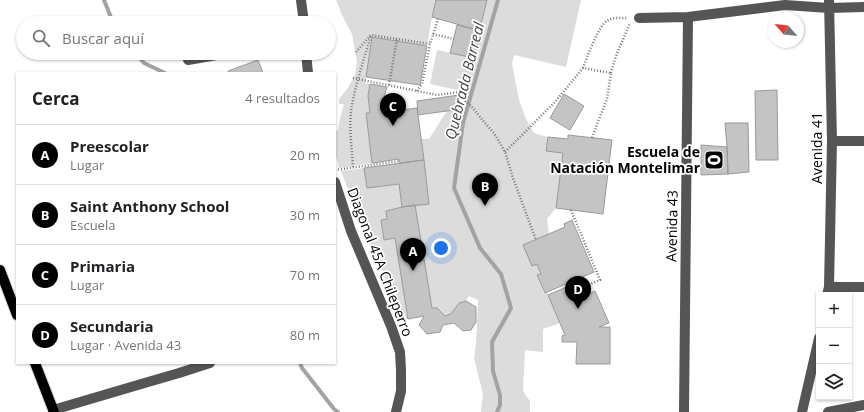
<!DOCTYPE html>
<html lang="es">
<meta charset="utf-8">
<style>
:root{--surface:#fff;--page:#f6f6f6;--text:#202124;--muted:#757577;--line:#e0e0e0;--accent:#000}
body{margin:0;font-family:"Open Sans",sans-serif;background:var(--page);color:var(--text)}
.controls{position:absolute;right:12px;bottom:12px;display:grid;overflow:hidden;border-radius:0px;box-shadow:0 1px 3px #0004}
.controls button{width:36px;height:36px;display:grid;place-items:center;padding:0;border:0;border-bottom:1px solid var(--line);background:var(--surface);color:var(--text);font:20px sans-serif}
.compass{position:absolute;left:768px;top:12px;width:36px;height:36px;border-radius:50%;background:var(--surface);box-shadow:0 1px 3px #0004;rotate:298deg}
.you{position:absolute;left:441px;top:248px;width:14px;height:14px;margin:-10px;border:3px solid #fff;border-radius:50%;background:#1a73e8;box-shadow:0 0 0 6px #1a73e833}
.badge{display:grid;place-items:center;width:26px;height:26px;border-radius:50%;background:var(--accent);color:#fff;font-size:13px;font-weight:700}
.pin{position:absolute;translate:-50% -33px;filter:drop-shadow(0 1px 2px #0008)}
.pin::after{content:'';position:absolute;top:21px;width:14px;height:12px;background:inherit;clip-path:polygon(0 0,100% 0,50% 100%)}
.list{margin:0;padding:0;list-style:none}
h2{display:flex;justify-content:space-between;align-items:center;height:52px;margin:0;padding:0 16px;font-size:17px}
h2 small{font-size:13px;font-weight:400;color:var(--muted)}
.list li{display:grid;grid-template-columns:26px 1fr auto;gap:12px;align-items:center;box-sizing:border-box;height:60px;padding:0 16px;border-top:1px solid var(--line)}
.list b{display:block;font-size:15px;white-space:nowrap}
.list p{margin:0;font-size:13px;white-space:nowrap;color:var(--muted)}
.list em{font-size:13px;font-style:normal;color:var(--muted)}
.icon{flex:none;width:22px;height:22px;fill:none;stroke:currentColor;stroke-width:2;stroke-linecap:round;stroke-linejoin:round}
.map{position:relative;flex:none;width:864px;height:412px;overflow:hidden}
.search{position:absolute;background:var(--surface);box-shadow:0 1px 3px #0004;left:16px;top:16px;width:320px;height:44px;display:flex;align-items:center;gap:10px;box-sizing:border-box;padding:0 14px;border-radius:22px;color:var(--muted);font-size:15px}
.panel{position:absolute;background:var(--surface);box-shadow:0 1px 3px #0004;left:16px;top:72px;width:320px;height:292px;border-radius:0px}
.map>svg:first-child{display:block}
.green{fill:#dcdcdc}
.lines{fill:none;stroke-linecap:round;stroke-linejoin:round}
.stream{stroke:#a3a3a3;stroke-width:4}
.building{fill:#c4c4c4;stroke:#999}
.major-casing{stroke:#dbdbdb;stroke-width:12}
.path{stroke:#777;stroke-width:2.5;stroke-dasharray:1 2;stroke-linecap:butt}
.minor{stroke:#555;stroke-width:10}
.major{stroke:#000;stroke-width:10}
.labels{text-anchor:middle;stroke-width:3.5;stroke-linejoin:round;paint-order:stroke}
.street-label{font-size:14px;fill:#000;stroke:#fff}
.poi-label{font-size:14px;font-weight:bold;fill:#000;stroke:#fff;text-anchor:end}
.water-label{font-size:15px;font-style:italic;fill:#444;stroke:#fff}
</style>
<div class="map">
<svg width="864" height="412" viewBox="0 0 864 412">
<rect width="100%" height="100%" fill="#fff"/>
<path class="green" d="M 336,0 L 436,0 L 432,17 L 427,46 L 372,38 L 365,83 L 370,84 L 368,96 L 370,113 L 366,114 L 372,163 L 339,168 L 335,152 L 335,131 L 338,130 L 340,118 L 344,104 L 339,104 L 339,99 L 347,89 L 355,75 L 357,62 L 352,34 L 342,15 Z
M 487,0 L 581,0 L 566,67 L 514,55 L 512,64 L 519,100 L 526,119 L 534,133 L 548,137 L 547,151 L 563,153 L 556,208 L 547,219 L 549,234 L 532,266 L 537,264 L 541,274 L 537,276 L 544,293 L 547,292 L 560,323 L 543,329 L 543,352 L 525,350 L 523,390 L 526,396 L 530,401 L 530,412 L 481,412 L 483,394 L 474,358 L 476,344 L 478,300 L 469,296 L 466,301 L 459,303 L 451,314 L 445,316 L 437,308 L 432,308 L 415,205 L 429,203 L 421,139 L 429,139 L 447,111 L 461,109 L 467,92 L 430,84 L 437,50 L 474,58 L 483,25 L 481,24 Z
M 364,168 L 367,188 L 399,184 L 402,207 L 386,211 L 387,219 L 381,220 L 384,240 L 395,238 L 408,319 L 400,320 L 390,290 L 369,243 L 341,171 Z"/>
<g class="lines">
<path class="stream" d="M 104,0 L 112,20 L 114,23
M 136,53 L 144,63 L 165,73
M 300,363 L 302,368 L 334,409 L 338,412
M 497,412 L 500,405 L 500,395 L 493,371 L 492,342 L 511,308 L 501,274 L 480,248 L 454,188 L 463,123 L 498,0"/>
</g>
<path class="building" d="M 436,0 L 487,0 L 481,24 L 483,25 L 481,31 L 432,17 Z
M 457,25 L 481,31 L 474,58 L 450,53 Z
M 372,37 L 427,46 L 420,85 L 366,77 Z
M 258,60 L 263,73 L 229,73 L 228,71 Z
M 370,84 L 387,87 L 384,97 L 386,112 L 417,108 L 424,160 L 400,163 L 399,159 L 372,163 L 366,113 L 370,113 L 368,96 Z
M 777,90 L 778,160 L 756,160 L 755,91 Z
M 564,94 L 584,106 L 570,130 L 550,118 Z
M 459,95 L 461,109 L 418,115 L 417,101 Z
M 725,123 L 748,123 L 749,172 L 728,174 L 727,147 Z
M 568,135 L 612,140 L 603,214 L 556,208 L 563,153 L 546,151 L 548,137 L 568,139 Z
M 701,145 L 727,147 L 728,174 L 701,175 Z
M 424,160 L 429,204 L 402,207 L 399,184 L 367,188 L 364,168 Z
M 415,205 L 432,308 L 437,308 L 445,316 L 451,314 L 459,303 L 466,301 L 476,307 L 476,322 L 471,330 L 463,331 L 454,323 L 443,325 L 440,332 L 427,334 L 419,325 L 424,316 L 408,319 L 395,238 L 384,240 L 381,220 L 387,219 L 386,211 L 402,207 Z
M 572,220 L 594,272 L 545,293 L 537,275 L 541,274 L 537,264 L 532,266 L 523,245 L 565,227 L 564,224 Z
M 582,280 L 588,294 L 595,291 L 609,323 L 599,327 L 610,327 L 610,364 L 576,364 L 577,342 L 562,342 L 562,336 L 565,335 L 548,295 Z"/>
<g class="lines">
<defs>
<path id="major" d="M 0,270 L 17,315
M 35,363 L 54,412"/>
</defs>
<use href="#major" class="major-casing"/>
<path class="path" d="M 433,34 L 454,39
M 356,52 L 371,35 L 430,44 L 438,19
M 583,68 C 587,58 598,26 607,21 C 613,17 621,18 628,18
M 611,73 L 616,56 L 630,23
M 353,78 L 437,95 L 461,92 L 463,99 L 473,108 L 484,122 L 494,133 L 505,152 L 513,178 L 536,240
M 389,85 L 397,39
M 417,91 L 422,84 L 430,44
M 505,152 L 555,102 L 583,68 L 611,73 L 607,99 L 596,127 L 592,138
M 353,167 C 352,149 349,129 351,111 C 355,85 364,60 371,35
M 335,170 L 399,161
M 571,210 L 600,280 L 585,286"/>
<path class="minor" d="M 301,0 L 304,23
M 639,18 L 688,17 L 785,5 L 829,8 L 864,7
M 306,53 L 308,73
M 188,60 L 228,53
M 832,141 L 864,141
M 335,182 L 351,231 L 391,326 L 400,352 L 401,370 L 401,391 L 396,412
M 829,287 L 864,287
M 827,295 L 829,287 L 832,141 L 829,0
M 53,410 L 148,382 L 179,373 L 210,363
M 684,412 L 688,17
M 802,412 L 819,338
M 828,412 L 864,405"/>
<use href="#major" class="major"/>
</g>
<defs>
<symbol id="stadium-square" viewBox="-11 -11 22 22"><rect x="-9" y="-9" width="18" height="18" rx="4" fill="#000" stroke="#fff"/><path d="M0-5a6.5 5 0 1 0 0 10a6.5 5 0 1 0 0-10ZM-3.5-1.8h7v3.6h-7Z" fill="#fff"/></symbol>
</defs>
<g fill-rule="evenodd">
<use href="#stadium-square" x="703" y="149" width="22" height="22"/>
</g>
<g class="labels">
<g class="street-label">
<text transform="translate(817 148) rotate(-90)" y="5">Avenida 41</text>
<text transform="translate(672 226) rotate(-89)" y="5">Avenida 43</text>
<text transform="translate(380 262) rotate(69)" y="5">Diagonal 45A Chileperro</text>
</g>
<g class="poi-label">
<text x="700" y="157">Escuela de<tspan x="700" dy="16">Natación Montelimar</tspan></text>
</g>
<g class="water-label">
<text transform="translate(465 81) rotate(-76)" y="5">Quebrada Barreal</text>
</g>
</g>
</svg>
<div class="controls">
<button>+</button>
<button>−</button>
<button><svg class="icon" aria-label="layers" viewBox="0 0 24 24"><path d="M12 4l9 5-9 5-9-5zM3 14l9 5 9-5"/></svg></button>
</div>
<svg class="compass" viewBox="-18 -18 36 36"><path d="M0-13l5 13h-10z" fill="#e53935"/><path d="M0 13l5-13h-10z" fill="#757577"/></svg>
<div class="you"></div>
<div class="pin badge" style="left:413px;top:271px">A</div>
<div class="pin badge" style="left:485px;top:206px">B</div>
<div class="pin badge" style="left:393px;top:126px">C</div>
<div class="pin badge" style="left:578px;top:309px">D</div>
<div class="search"><svg class="icon" aria-label="search" viewBox="0 0 24 24"><circle cx="10" cy="10" r="6"/><path d="M15 15l6 6"/></svg>Buscar aquí</div>
<section class="panel">
<h2>Cerca<small>4 resultados</small></h2>
<ul class="list">
<li><span class="badge">A</span><div><b>Preescolar</b><p>Lugar</p></div><em>20 m</em></li>
<li><span class="badge">B</span><div><b>Saint Anthony School</b><p>Escuela</p></div><em>30 m</em></li>
<li><span class="badge">C</span><div><b>Primaria</b><p>Lugar</p></div><em>70 m</em></li>
<li><span class="badge">D</span><div><b>Secundaria</b><p>Lugar · Avenida 43</p></div><em>80 m</em></li>
</ul>
</section>
</div>
